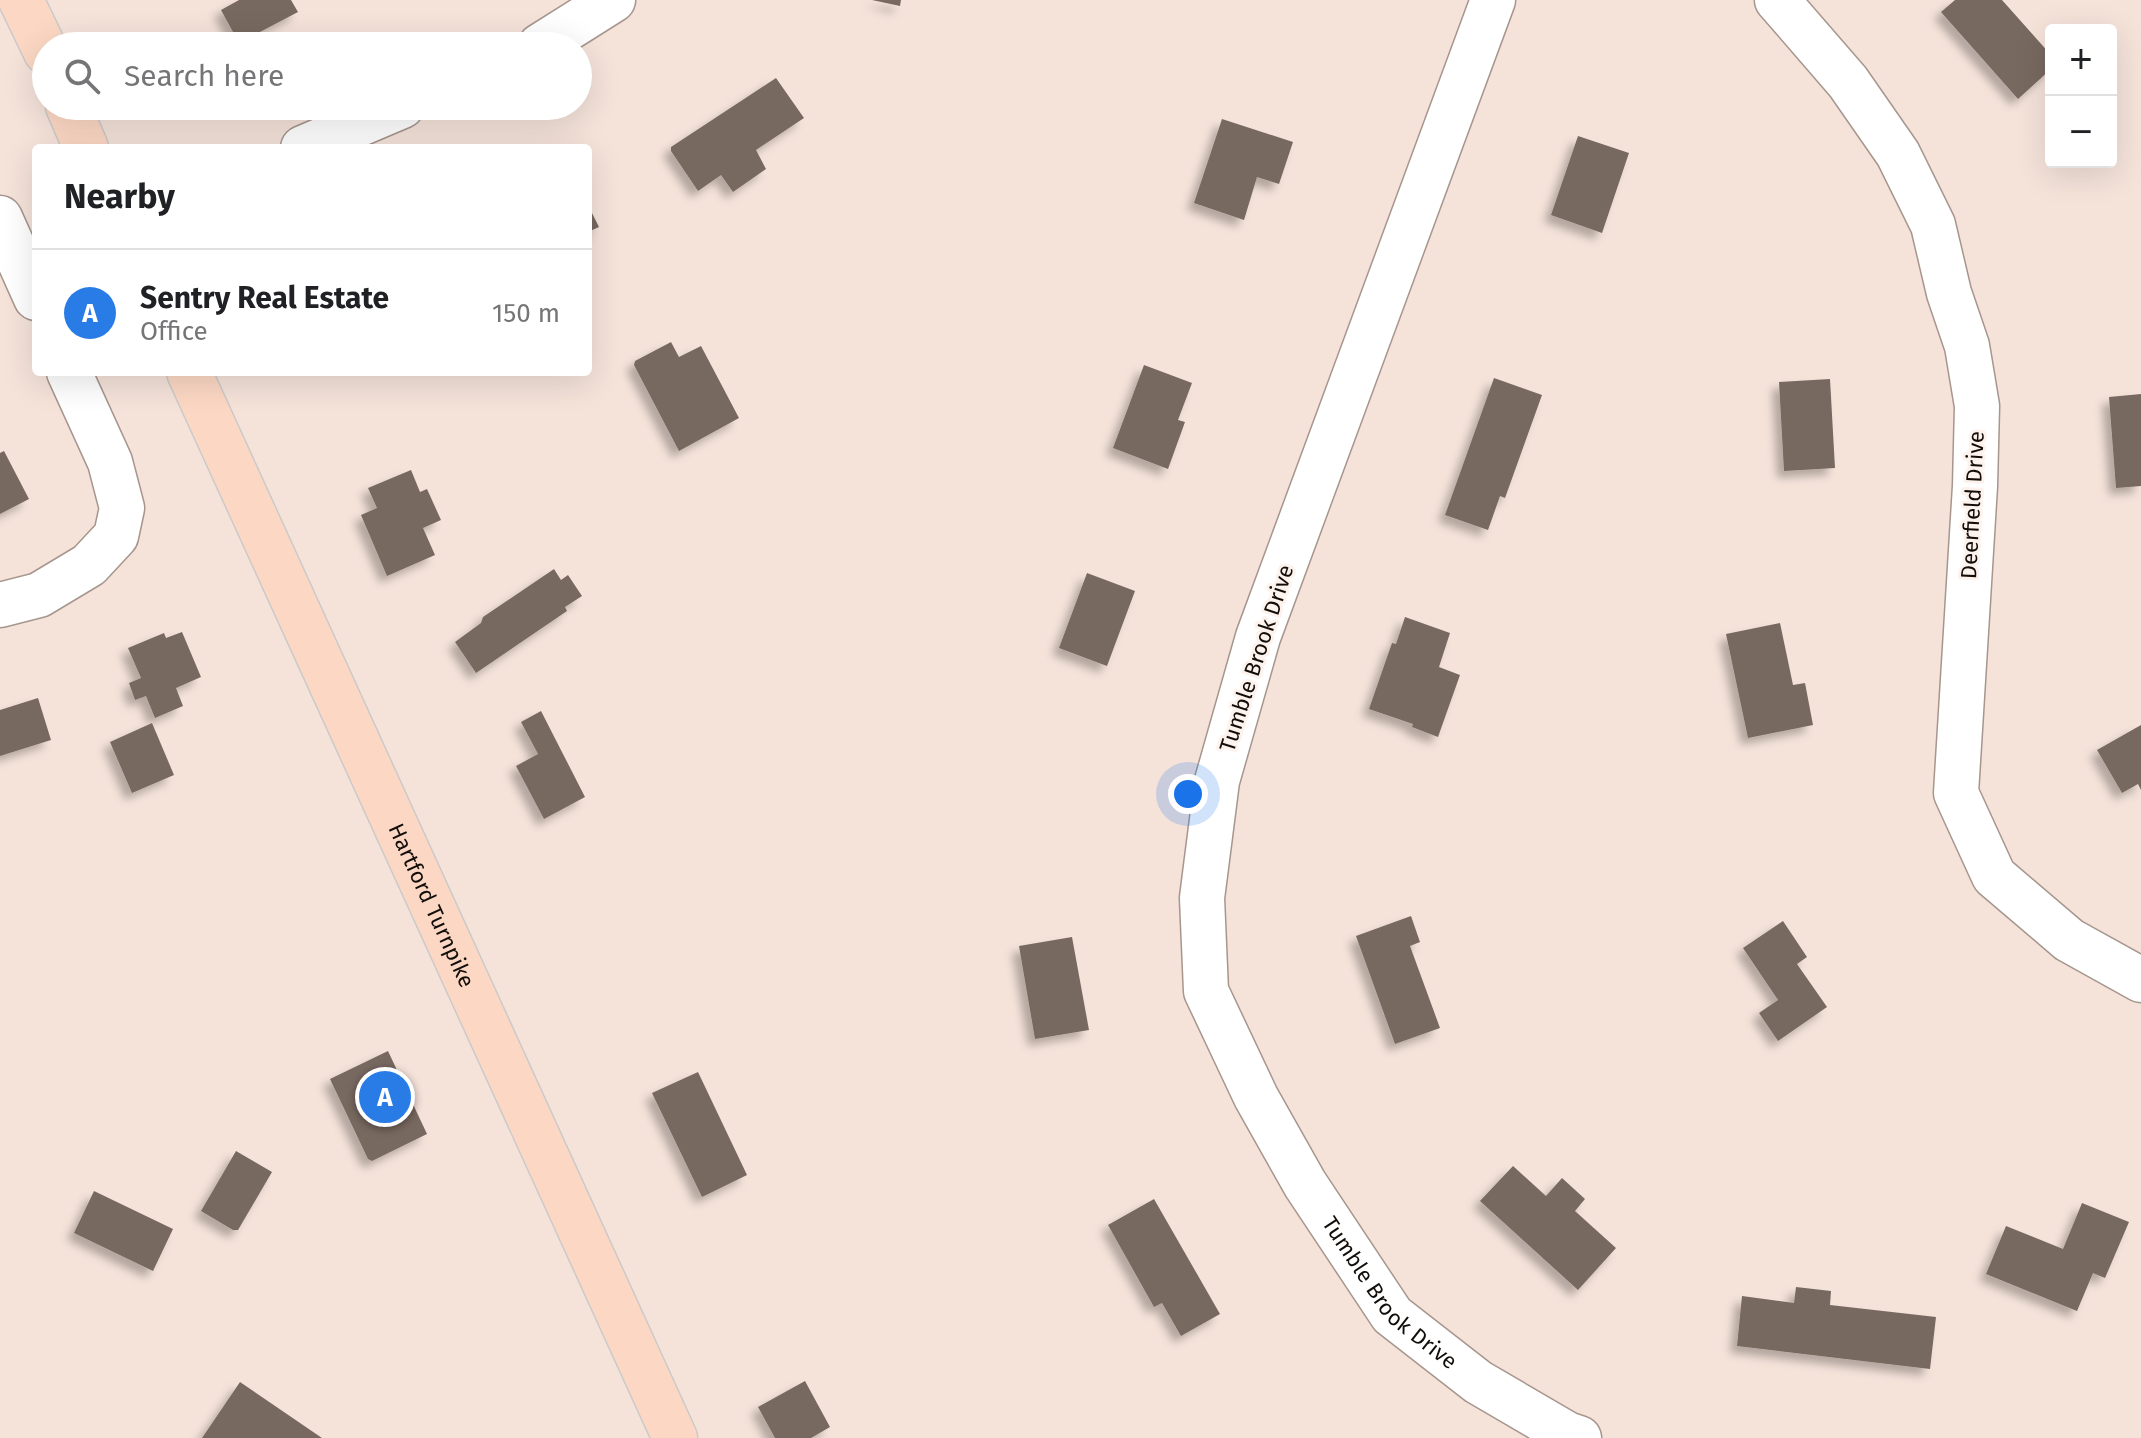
<!DOCTYPE html>
<meta charset="utf-8">
<style>
:root{--surface:#fff;--page:#f2f2f2;--text:#202124;--muted:#757577;--line:#e0e0e0;--accent:#297be6}
body{margin:0;font-family:"Fira Sans",sans-serif;background:var(--page);color:var(--text)}
.controls{position:absolute;right:24px;top:24px;display:grid;overflow:hidden;border-radius:8px;box-shadow:0 8px 32px #0002}
.controls button{width:72px;height:72px;display:grid;place-items:center;padding:0;border:0;border-bottom:2px solid var(--line);background:var(--surface);color:var(--text);font:40px sans-serif}
.you{position:absolute;left:1188px;top:794px;width:28px;height:28px;margin:-20px;border:6px solid #fff;border-radius:50%;background:#1a73e8;box-shadow:0 0 0 12px #1a73e833}
.badge{display:grid;place-items:center;width:52px;height:52px;border-radius:50%;background:var(--accent);color:#fff;font-size:26px;font-weight:700}
.pin{position:absolute;translate:-50% -50%;border:4px solid #fff;box-shadow:0 2px 8px #0006}
.list{margin:0;padding:0;list-style:none}
h2{display:flex;justify-content:space-between;align-items:center;height:104px;margin:0;padding:0 32px;font-size:34px}
h2 small{font-size:26px;font-weight:400;color:var(--muted)}
.list li{display:grid;grid-template-columns:52px 1fr auto;gap:24px;align-items:center;box-sizing:border-box;height:128px;padding:0 32px;border-top:2px solid var(--line)}
.list b{display:block;font-size:30px;white-space:nowrap}
.list p{margin:0;font-size:26px;white-space:nowrap;color:var(--muted)}
.list em{font-size:26px;font-style:normal;color:var(--muted)}
.icon{flex:none;width:44px;height:44px;fill:none;stroke:currentColor;stroke-width:2;stroke-linecap:round;stroke-linejoin:round}
.map{position:relative;flex:none;width:2141px;height:1438px;overflow:hidden}
.search{position:absolute;background:var(--surface);box-shadow:0 8px 32px #0002;left:32px;top:32px;width:560px;height:88px;display:flex;align-items:center;gap:20px;box-sizing:border-box;padding:0 28px;border-radius:44px;color:var(--muted);font-size:30px}
.panel{position:absolute;background:var(--surface);box-shadow:0 8px 32px #0002;left:32px;top:144px;width:560px;height:232px;border-radius:8px}
.map>svg:first-child{display:block}
.building{fill:#786960;filter:url(#shadow)}
.lines{fill:none;stroke-linecap:round;stroke-linejoin:round}
.minor-casing{stroke:#a6968d;stroke-width:47}
.major-casing{stroke:#cbcac9;stroke-width:47}
.minor{stroke:#fff;stroke-width:44}
.major{stroke:#fcd8c4;stroke-width:44}
.labels{text-anchor:middle;stroke-width:6;stroke-linejoin:round;paint-order:stroke}
.street-label{font-size:22px;fill:#120d09;stroke:#fdf2ec}
</style>
<div class="map">
<svg width="2141" height="1438" viewBox="0 0 2141 1438">
<defs>
<filter id="shadow"><feDropShadow dx="-7" dy="7" stdDeviation="4" flood-color="#0004"/></filter>
</defs>
<rect width="100%" height="100%" fill="#f5e3da"/>
<path class="building" d="M 239,0 L 291,0 L 298,12 L 239,43 L 221,10 Z
M 872,0 L 901,0 L 900,6 Z
M 1955,0 L 2002,0 L 2051,55 L 2051,69 L 2018,99 L 1941,12 Z
M 776,78 L 804,118 L 756,150 L 766,169 L 733,192 L 721,175 L 698,191 L 671,151 L 671,147 Z
M 1222,119 L 1293,142 L 1279,184 L 1257,177 L 1244,220 L 1194,203 Z
M 1578,136 L 1629,153 L 1602,233 L 1551,215 Z
M 588,205 L 599,227 L 588,232 Z
M 671,342 L 679,357 L 701,346 L 739,418 L 679,451 L 634,365 L 635,361 Z
M 1144,365 L 1192,383 L 1178,420 L 1185,422 L 1168,469 L 1113,448 Z
M 1494,378 L 1542,395 L 1505,498 L 1500,496 L 1488,530 L 1445,515 Z
M 1830,379 L 1835,468 L 1784,471 L 1779,382 Z
M 2141,394 L 2141,486 L 2116,488 L 2109,397 Z
M 4,451 L 29,499 L 0,514 L 0,453 Z
M 411,470 L 420,492 L 427,489 L 441,520 L 423,528 L 435,555 L 387,576 L 361,515 L 377,508 L 368,488 Z
M 554,569 L 561,580 L 568,575 L 582,596 L 565,607 L 567,611 L 476,673 L 455,642 L 481,623 L 483,617 Z
M 1087,573 L 1135,591 L 1107,666 L 1059,648 Z
M 1405,617 L 1450,633 L 1439,667 L 1460,675 L 1438,737 L 1412,727 L 1413,724 L 1369,709 L 1392,643 L 1396,644 Z
M 1780,623 L 1793,685 L 1805,683 L 1813,725 L 1748,738 L 1726,634 Z
M 182,632 L 201,677 L 176,688 L 183,706 L 155,718 L 146,696 L 135,700 L 129,683 L 141,678 L 128,648 L 164,633 L 166,638 Z
M 38,698 L 51,740 L 0,756 L 0,710 Z
M 541,711 L 585,797 L 544,819 L 516,766 L 538,754 L 521,722 Z
M 152,723 L 174,775 L 132,793 L 110,742 Z
M 2141,725 L 2141,790 L 2138,784 L 2122,793 L 2097,750 Z
M 1411,916 L 1420,942 L 1410,946 L 1440,1028 L 1395,1044 L 1356,936 Z
M 1783,921 L 1807,957 L 1797,964 L 1827,1007 L 1778,1041 L 1759,1013 L 1778,1000 L 1743,948 Z
M 1072,937 L 1089,1030 L 1035,1039 L 1019,946 Z
M 388,1051 L 427,1134 L 372,1161 L 368,1159 L 330,1079 Z
M 698,1072 L 747,1175 L 702,1197 L 652,1093 Z
M 236,1151 L 272,1172 L 238,1230 L 233,1230 L 201,1211 Z
M 1513,1166 L 1546,1196 L 1562,1178 L 1585,1199 L 1575,1211 L 1616,1248 L 1578,1290 L 1480,1201 Z
M 94,1191 L 173,1229 L 153,1271 L 74,1233 Z
M 1154,1199 L 1220,1314 L 1181,1336 L 1162,1303 L 1154,1307 L 1108,1225 Z
M 2082,1203 L 2129,1222 L 2105,1278 L 2093,1273 L 2077,1311 L 1986,1274 L 2006,1226 L 2063,1249 Z
M 1796,1287 L 1831,1291 L 1830,1305 L 1936,1317 L 1930,1369 L 1737,1346 L 1742,1296 L 1794,1303 Z
M 805,1381 L 830,1427 L 811,1438 L 775,1438 L 758,1407 Z
M 240,1382 L 322,1438 L 202,1438 Z"/>
<g class="lines">
<defs>
<g id="minor">
<path id="s1" d="M 1493,0 L 1258,637 L 1217,781 L 1202,898 L 1206,991 L 1256,1097 L 1305,1184 L 1392,1315 L 1478,1382 L 1567,1434 L 1579,1438"/>
<path d="M 1777,0 L 1848,82 L 1898,154 L 1933,225 L 1949,293 L 1967,346 L 1977,406 L 1975,486 L 1956,793 L 1994,876 L 2069,940 L 2141,980"/>
<path d="M 540,46 L 613,0"/>
<path d="M 303,148 L 402,106"/>
<path d="M 0,218 L 36,298"/>
<path d="M 0,605 L 39,595 L 89,565 L 116,536 L 122,508 L 110,462 L 69,372"/>
</g>
<g id="major">
<path d="M 21,0 L 46,52"/>
<path d="M 68,106 L 86,148"/>
<path id="s2" d="M 189,372 L 675,1438"/>
</g>
</defs>
<use href="#minor" class="minor-casing"/>
<use href="#major" class="major-casing"/>
<use href="#minor" class="minor"/>
<use href="#major" class="major"/>
</g>
<g class="labels">
<g class="street-label">
<text transform="translate(1972 505) rotate(-87)" y="8">Deerfield Drive</text>
<text transform="translate(1256 658) rotate(-72)" y="8">Tumble Brook Drive</text>
<text dy="8" stroke="none"><textPath href="#s2" startOffset="586">Hartford Turnpike</textPath></text>
<text dy="8" stroke="none"><textPath href="#s1" startOffset="1396">Tumble Brook Drive</textPath></text>
</g>
</g>
</svg>
<div class="controls">
<button>+</button>
<button>−</button>
</div>
<div class="you"></div>
<div class="pin badge" style="left:385px;top:1097px">A</div>
<div class="search"><svg class="icon" aria-label="search" viewBox="0 0 24 24"><circle cx="10" cy="10" r="6"/><path d="M15 15l6 6"/></svg>Search here</div>
<section class="panel">
<h2>Nearby<small></small></h2>
<ul class="list">
<li><span class="badge">A</span><div><b>Sentry Real Estate</b><p>Office</p></div><em>150 m</em></li>
</ul>
</section>
</div>
